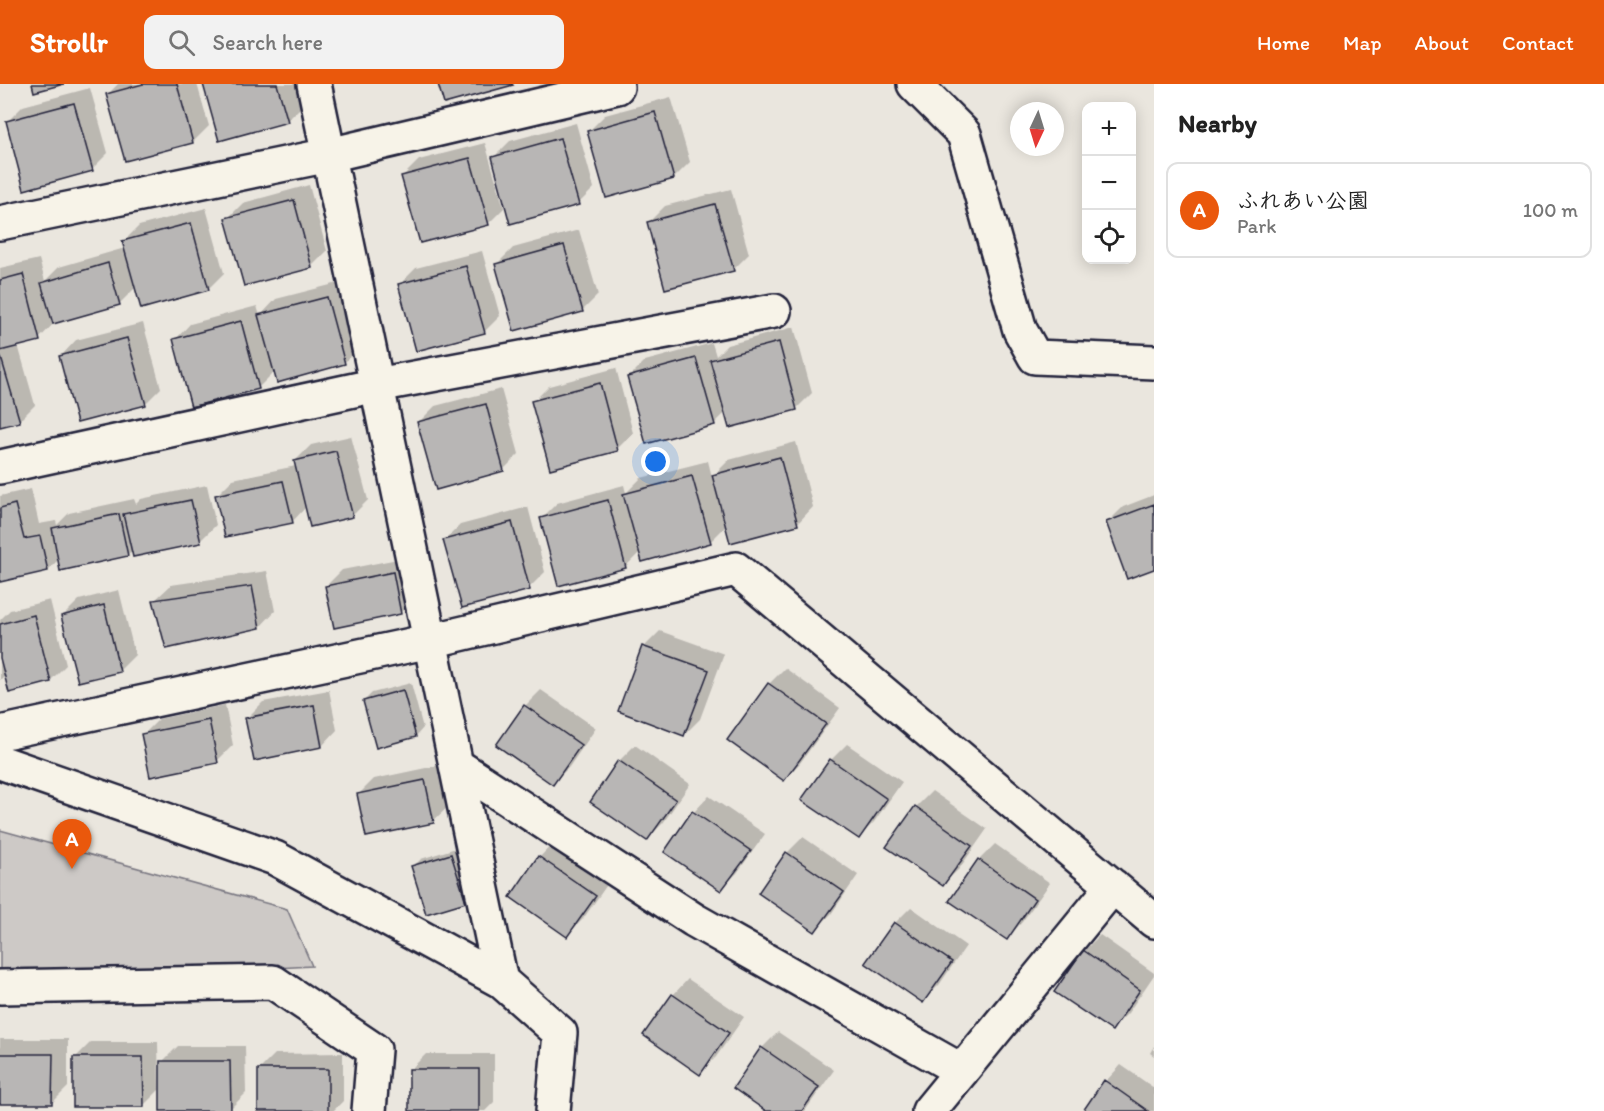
<!DOCTYPE html>
<meta charset="utf-8">
<style>
:root{--surface:#fff;--page:#f2f2f2;--text:#222;--muted:#767676;--line:#e0e0e0;--accent:#ea580c}
body{margin:0;font-family:Itim,"Klee One",sans-serif;background:var(--page);color:var(--text)}
.controls{position:absolute;right:18px;top:18px;display:grid;overflow:hidden;border-radius:12px;box-shadow:0 3px 15px #0003}
.controls button{width:54px;height:54px;display:grid;place-items:center;padding:0;border:0;border-bottom:2px solid var(--line);background:var(--surface);color:var(--text);font:30px sans-serif}
.compass{position:absolute;left:1010px;top:18px;width:54px;height:54px;border-radius:50%;background:var(--surface);box-shadow:0 3px 15px #0003;rotate:184deg}
.you{position:absolute;left:656px;top:378px;width:21px;height:21px;margin:-15px;border:4px solid #fff;border-radius:50%;background:#1a73e8;box-shadow:0 0 0 9px #1a73e833}
.badge{display:grid;place-items:center;width:39px;height:39px;border-radius:50%;background:var(--accent);color:#fff;font-size:20px;font-weight:700}
.pin{position:absolute;translate:-50% -50px;filter:drop-shadow(0 2px 3px #0008)}
.pin::after{content:'';position:absolute;top:32px;width:21px;height:18px;background:inherit;clip-path:polygon(0 0,100% 0,50% 100%)}
.list{margin:0;padding:0;list-style:none}
h2{display:flex;justify-content:space-between;align-items:center;height:78px;margin:0;padding:0 24px;font-size:26px}
h2 small{font-size:20px;font-weight:400;color:var(--muted)}
.list li{display:grid;grid-template-columns:39px 1fr auto;gap:18px;align-items:center;box-sizing:border-box;height:96px;margin:0 12px 12px;padding:0 12px;border:2px solid var(--line);border-radius:12px}
.list b{display:block;font-size:22px;white-space:nowrap}
.list p{margin:0;font-size:20px;white-space:nowrap;color:var(--muted)}
.list em{font-size:20px;font-style:normal;color:var(--muted)}
.icon{flex:none;width:33px;height:33px;fill:none;stroke:currentColor;stroke-width:2;stroke-linecap:round;stroke-linejoin:round}
.map{position:relative;flex:none;width:1154px;height:1027px;overflow:hidden}
header{display:flex;align-items:center;gap:36px;box-sizing:border-box;height:84px;padding:0 30px;background:var(--accent);color:#fff}
header strong{font-size:28px}
nav{display:flex;gap:33px;margin-inline-start:auto;font-size:21px}
.search{width:420px;height:54px;background:var(--page);display:flex;align-items:center;gap:15px;box-sizing:border-box;padding:0 21px;border-radius:12px;color:var(--muted);font-size:22px}
main{display:flex}
aside{flex:1;background:var(--surface)}
.map>svg:first-child{display:block}
.green{fill:#cdc9c6;stroke:#787680;stroke-width:1.5}
.shadow{fill:#0003}
.building{fill:#b8b6b5;stroke:#22223b;stroke-width:1.5}
.lines{fill:none;stroke-linecap:round;stroke-linejoin:round}
.minor-casing{stroke:#22223b;stroke-width:38}
.minor{stroke:#f7f3e8;stroke-width:33}
</style>
<header>
<strong>Strollr</strong>
<div class="search"><svg class="icon" aria-label="search" viewBox="0 0 24 24"><circle cx="10" cy="10" r="6"/><path d="M15 15l6 6"/></svg>Search here</div>
<nav><a>Home</a><a>Map</a><a>About</a><a>Contact</a></nav>
</header>
<main>
<div class="map">
<svg width="1154" height="1027" viewBox="0 0 1154 1027">
<rect width="100%" height="100%" fill="#eae6de"/>
<filter id="ink" filterUnits="userSpaceOnUse"><feTurbulence type="fractalNoise" baseFrequency=".0167" numOctaves="2"/><feDisplacementMap in="SourceGraphic" scale="12" xChannelSelector="R" yChannelSelector="G"/><feConvolveMatrix kernelMatrix="1 2 1 2 8 2 1 2 1" color-interpolation-filters="sRGB"/></filter>
<g filter="url(#ink)">
<path class="green" d="M 0,746 L 287,825 L 312,882 L 0,899 Z"/>
<path class="shadow" d="M 118,0 L 197,0 L 209,42 L 193,58 L 108,10 Z
M 205,0 L 297,0 L 303,21 L 287,37 Z
M 90,4 L 108,69 L 92,85 L 7,38 L 23,22 Z
M 671,13 L 690,78 L 674,94 L 589,47 L 605,31 Z
M 576,39 L 594,104 L 578,120 L 494,73 L 510,57 Z
M 485,59 L 504,124 L 488,140 L 403,92 L 419,76 Z
M 309,101 L 327,167 L 311,183 L 227,135 L 243,119 Z
M 731,105 L 749,170 L 733,186 L 649,138 L 665,122 Z
M 206,124 L 224,189 L 208,205 L 136,203 L 119,220 L 55,238 L 39,255 L 18,261 L 35,321 L 19,337 L 0,342 L 0,184 L 39,175 L 45,197 L 59,183 L 125,164 L 123,158 L 139,142 Z
M 579,146 L 598,211 L 582,227 L 497,180 L 513,164 Z
M 482,167 L 500,232 L 484,248 L 400,200 L 416,184 Z
M 342,198 L 360,263 L 344,279 L 275,287 L 259,303 L 192,321 L 175,256 L 190,240 L 257,222 L 260,232 L 276,215 Z
M 143,239 L 161,304 L 145,320 L 61,272 L 76,256 Z
M 794,243 L 812,309 L 796,325 L 726,328 L 714,340 L 629,293 L 645,277 L 712,259 L 716,272 L 727,261 Z
M 616,284 L 633,349 L 617,365 L 533,318 L 549,302 Z
M 501,305 L 519,370 L 503,386 L 419,338 L 435,322 Z
M 351,352 L 368,416 L 352,432 L 306,423 L 292,438 L 217,411 L 233,395 L 296,382 L 295,377 L 311,361 Z
M 796,358 L 813,423 L 798,439 L 731,457 L 727,441 L 710,458 L 641,467 L 626,482 L 541,435 L 557,419 L 624,401 L 626,409 L 641,394 L 708,377 L 712,393 L 729,376 Z
M 207,401 L 216,441 L 200,457 L 133,466 L 127,471 L 59,475 L 48,486 L 0,496 L 0,412 L 31,405 L 39,440 L 56,437 L 57,441 L 69,429 L 134,415 L 136,420 L 141,415 Z
M 1154,411 L 1154,483 L 1107,439 L 1123,423 Z
M 528,423 L 545,488 L 529,504 L 445,456 L 460,441 Z
M 408,473 L 416,513 L 400,529 L 326,502 L 342,486 Z
M 267,487 L 275,527 L 260,543 L 155,516 L 171,501 Z
M 119,506 L 135,571 L 119,587 L 63,532 L 79,516 Z
M 50,516 L 66,581 L 50,597 L 6,590 L 0,596 L 0,536 L 10,526 Z
M 660,547 L 724,570 L 700,635 L 684,651 L 620,626 L 644,563 Z
M 785,584 L 840,624 L 800,679 L 784,695 L 769,600 Z
M 411,599 L 423,644 L 416,652 L 364,617 L 372,609 Z
M 329,606 L 337,646 L 322,662 L 247,634 L 263,618 Z
M 541,606 L 596,644 L 569,683 L 553,699 L 498,661 L 525,622 Z
M 225,621 L 233,661 L 217,677 L 143,651 L 159,635 Z
M 847,660 L 902,698 L 874,738 L 859,753 L 803,716 L 831,676 Z
M 635,661 L 690,700 L 663,739 L 647,755 L 619,677 Z
M 440,681 L 449,722 L 433,737 L 358,711 L 374,695 Z
M 932,707 L 987,745 L 959,785 L 943,800 L 916,723 Z
M 709,712 L 765,750 L 737,789 L 721,805 L 666,768 L 694,728 Z
M 803,753 L 858,791 L 831,830 L 815,846 L 760,809 L 787,769 Z
M 555,757 L 611,795 L 583,835 L 567,851 L 540,773 Z
M 995,760 L 1050,799 L 1022,838 L 1007,854 L 979,776 Z
M 459,763 L 473,809 L 465,817 L 413,783 L 421,775 Z
M 911,823 L 966,862 L 939,901 L 923,917 L 895,839 Z
M 1100,851 L 1154,889 L 1154,891 L 1128,929 L 1112,945 L 1084,867 Z
M 688,895 L 744,933 L 716,973 L 700,989 L 673,911 Z
M 778,948 L 834,986 L 805,1027 L 769,1027 L 762,964 Z
M 0,955 L 68,955 L 68,1003 L 52,1019 L 0,1019 Z
M 91,958 L 158,958 L 159,1006 L 143,1022 L 75,974 Z
M 178,962 L 245,962 L 246,1009 L 230,1025 L 162,978 Z
M 1154,962 L 1154,972 L 1150,969 Z
M 343,969 L 343,1017 L 333,1027 L 259,1027 L 259,986 L 275,970 Z
M 426,970 L 494,970 L 494,1018 L 485,1027 L 411,1027 L 410,986 Z
M 1121,981 L 1154,1004 L 1154,1027 L 1085,1027 L 1106,997 Z"/>
<path class="building" d="M 32,0 L 64,0 L 34,8 Z
M 143,0 L 177,0 L 193,59 L 125,77 L 106,10 Z
M 203,0 L 277,0 L 288,38 L 219,57 Z
M 438,0 L 512,0 L 513,1 L 444,20 Z
M 74,19 L 93,87 L 24,106 L 6,37 Z
M 655,28 L 674,95 L 606,114 L 587,47 Z
M 560,54 L 579,121 L 510,140 L 492,73 Z
M 470,74 L 489,141 L 420,159 L 401,92 Z
M 294,116 L 312,184 L 244,202 L 225,134 Z
M 715,120 L 734,187 L 665,205 L 647,138 Z
M 191,139 L 209,206 L 141,225 L 122,157 Z
M 564,161 L 583,228 L 514,247 L 495,180 Z
M 108,179 L 120,221 L 53,240 L 41,199 Z
M 466,182 L 485,249 L 416,267 L 398,200 Z
M 23,190 L 40,257 L 0,267 L 0,196 Z
M 327,213 L 345,280 L 277,299 L 258,231 Z
M 241,237 L 259,305 L 191,323 L 173,255 Z
M 127,254 L 146,321 L 77,339 L 59,272 Z
M 779,258 L 797,326 L 729,344 L 710,276 Z
M 0,270 L 20,338 L 0,343 Z
M 696,274 L 715,341 L 646,360 L 627,293 Z
M 600,299 L 618,367 L 550,385 L 531,317 Z
M 486,320 L 504,387 L 436,406 L 417,338 Z
M 336,367 L 353,433 L 310,443 L 294,377 Z
M 780,373 L 798,441 L 730,459 L 712,391 Z
M 692,392 L 711,459 L 642,478 L 623,410 Z
M 283,397 L 293,439 L 225,453 L 215,411 Z
M 191,416 L 201,459 L 133,473 L 123,430 Z
M 608,416 L 626,484 L 558,502 L 540,434 Z
M 15,420 L 24,455 L 40,452 L 48,487 L 0,498 L 0,424 Z
M 1154,420 L 1154,485 L 1127,495 L 1106,438 Z
M 119,430 L 128,472 L 60,487 L 52,444 Z
M 512,438 L 530,506 L 462,524 L 443,456 Z
M 393,488 L 401,530 L 334,544 L 325,502 Z
M 252,502 L 260,544 L 166,565 L 153,516 Z
M 104,521 L 120,588 L 78,598 L 61,532 Z
M 34,531 L 51,598 L 9,609 L 0,574 L 0,540 Z
M 642,562 L 709,586 L 684,652 L 618,627 Z
M 768,599 L 826,640 L 784,697 L 727,656 Z
M 403,606 L 416,653 L 376,664 L 363,617 Z
M 314,621 L 322,663 L 254,677 L 245,634 Z
M 524,621 L 581,661 L 553,701 L 496,661 Z
M 209,636 L 218,679 L 150,693 L 141,650 Z
M 830,675 L 887,715 L 859,755 L 801,716 Z
M 618,676 L 676,716 L 647,757 L 590,718 Z
M 425,696 L 434,739 L 366,753 L 357,710 Z
M 915,722 L 972,762 L 943,802 L 886,763 Z
M 692,727 L 751,767 L 721,807 L 664,768 Z
M 786,768 L 844,808 L 815,848 L 758,809 Z
M 451,770 L 466,818 L 426,830 L 411,782 Z
M 538,772 L 596,812 L 567,853 L 510,813 Z
M 978,775 L 1035,815 L 1007,856 L 949,817 Z
M 894,838 L 952,878 L 923,919 L 865,879 Z
M 1083,866 L 1140,906 L 1112,947 L 1054,908 Z
M 672,910 L 729,949 L 700,991 L 643,951 Z
M 761,963 L 819,1003 L 802,1027 L 766,1027 L 733,1004 Z
M 0,970 L 53,970 L 52,1020 L 0,1020 Z
M 73,973 L 143,973 L 144,1023 L 73,1023 Z
M 160,977 L 230,977 L 231,1027 L 160,1027 Z
M 258,985 L 328,985 L 328,1027 L 258,1027 Z
M 409,985 L 479,985 L 479,1027 L 409,1027 Z
M 1104,996 L 1148,1027 L 1083,1027 Z"/>
<g class="lines">
<defs>
<path id="minor" d="M 314,0 L 501,897 L 560,949 L 553,1027
M 914,0 L 964,50 L 1020,246 L 1035,273 L 1154,278
M 0,139 L 329,71 L 617,3
M 0,383 L 377,301 L 774,227
M 0,649 L 430,557 L 736,485 L 1154,837
M 0,678 L 275,774 L 501,897
M 456,681 L 694,836 L 962,987
M 0,903 L 273,898 L 374,966 L 369,1027
M 929,1027 L 1113,802"/>
</defs>
<use href="#minor" class="minor-casing"/>
<use href="#minor" class="minor"/>
</g>
</g>
</svg>
<div class="controls">
<button>+</button>
<button>−</button>
<button><svg class="icon" aria-label="locate" viewBox="0 0 24 24"><circle cx="12" cy="12" r="6"/><path d="M12 2v4M12 18v4M2 12h4M18 12h4"/></svg></button>
</div>
<svg class="compass" viewBox="-18 -18 36 36"><path d="M0-13l5 13h-10z" fill="#e53935"/><path d="M0 13l5-13h-10z" fill="#767676"/></svg>
<div class="you"></div>
<div class="pin badge" style="left:72px;top:785px">A</div>
</div>
<aside>
<h2>Nearby<small></small></h2>
<ul class="list">
<li><span class="badge">A</span><div><b>ふれあい公園</b><p>Park</p></div><em>100 m</em></li>
</ul>
</aside>
</main>
